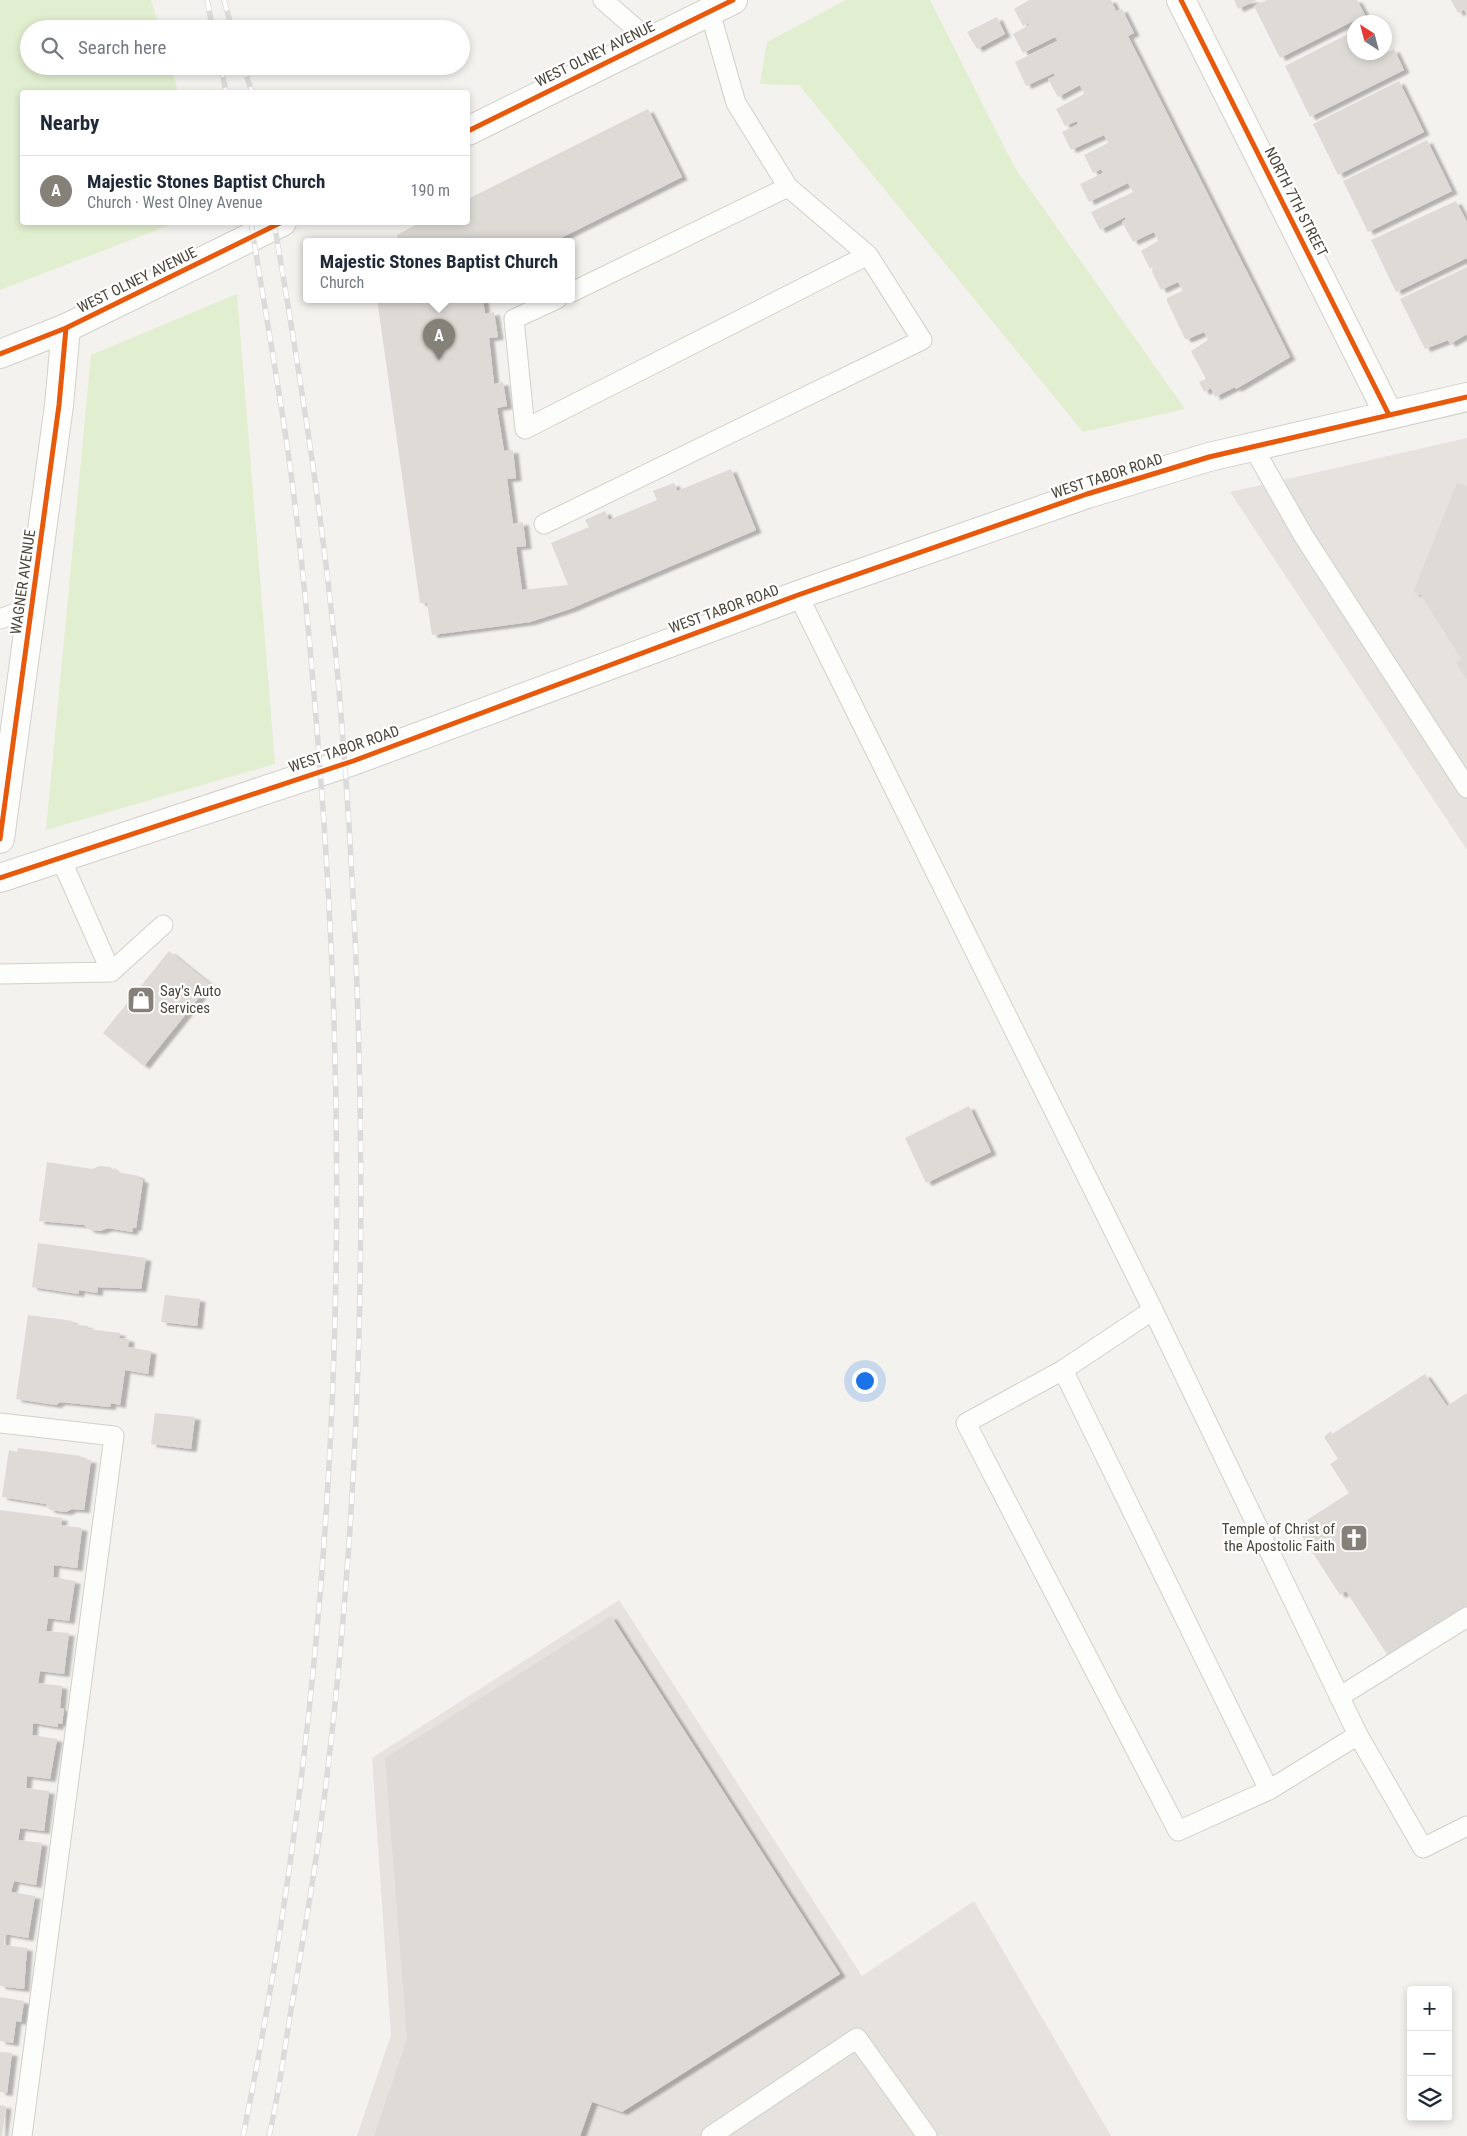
<!DOCTYPE html>
<meta charset="utf-8">
<style>
:root{--surface:#fff;--page:#f2f2f3;--text:#1f2937;--muted:#747a83;--line:#e0e1e3;--accent:#868178}
body{margin:0;font-family:"Roboto Condensed",sans-serif;background:var(--page);color:var(--text)}
.controls{position:absolute;right:15px;bottom:15px;display:grid;overflow:hidden;border-radius:5px;box-shadow:0 2px 8px #0003}
.controls button{width:45px;height:45px;display:grid;place-items:center;padding:0;border:0;border-bottom:1px solid var(--line);background:var(--surface);color:var(--text);font:25px sans-serif}
.compass{position:absolute;left:1347px;top:15px;width:45px;height:45px;border-radius:50%;background:var(--surface);box-shadow:0 2px 8px #0003;rotate:324deg}
.you{position:absolute;left:864px;top:1380px;width:18px;height:18px;margin:-12px;border:4px solid #fff;border-radius:50%;background:#1a73e8;box-shadow:0 0 0 8px #1a73e833}
.badge{display:grid;place-items:center;width:32px;height:32px;border-radius:50%;background:var(--accent);color:#fff;font-size:16px;font-weight:700}
.pin{position:absolute;translate:-50% -41px;filter:drop-shadow(0 1px 2px #0008)}
.pin::after{content:'';position:absolute;top:26px;width:18px;height:15px;background:inherit;clip-path:polygon(0 0,100% 0,50% 100%)}
.popup{position:absolute;left:303px;top:238px;width:272px;height:65px;box-sizing:border-box;display:grid;place-content:center;border-radius:5px;background:var(--surface);filter:drop-shadow(0 1px 4px #0005);font-size:16px;white-space:nowrap;color:var(--muted)}
.popup b{font-size:19px;color:var(--text)}
.popup::after{content:'';position:absolute;left:50%;top:100%;margin-left:-10px;border:10px solid transparent;border-top-color:var(--surface)}
.list{margin:0;padding:0;list-style:none}
h2{display:flex;justify-content:space-between;align-items:center;height:65px;margin:0;padding:0 20px;font-size:21px}
h2 small{font-size:16px;font-weight:400;color:var(--muted)}
.list li{display:grid;grid-template-columns:32px 1fr auto;gap:15px;align-items:center;box-sizing:border-box;height:70px;padding:0 20px;border-top:1px solid var(--line)}
.list b{display:block;font-size:19px;white-space:nowrap}
.list p{margin:0;font-size:16px;white-space:nowrap;color:var(--muted)}
.list em{font-size:16px;font-style:normal;color:var(--muted)}
.icon{flex:none;width:28px;height:28px;fill:none;stroke:currentColor;stroke-width:2;stroke-linecap:round;stroke-linejoin:round}
.map{position:relative;flex:none;width:1467px;height:2136px;overflow:hidden}
.search{position:absolute;background:var(--surface);box-shadow:0 2px 8px #0003;left:20px;top:20px;width:450px;height:55px;display:flex;align-items:center;gap:12px;box-sizing:border-box;padding:0 18px;border-radius:28px;color:var(--muted);font-size:19px}
.panel{position:absolute;background:var(--surface);box-shadow:0 2px 8px #0003;left:20px;top:90px;width:450px;height:135px;border-radius:5px}
.map>svg:first-child{display:block}
.industrial{fill:#e6e2de}
.green{fill:#e1eecf}
.building{fill:#dedbd6;filter:url(#shadow)}
.lines{fill:none;stroke-linecap:round;stroke-linejoin:round}
.service-casing{stroke:#d2d0cb;stroke-width:21}
.minor-casing{stroke:#d2d0cb;stroke-width:30}
.tertiary-casing{stroke:#d2d0cb;stroke-width:30}
.service{stroke:#fdfdfc;stroke-width:19}
.minor{stroke:#fdfdfc;stroke-width:28}
.tertiary{stroke:#fdfdfc;stroke-width:28}
.rail-casing{stroke:#dbdbda;stroke-width:5.5}
.rail{stroke:#fff;stroke-width:4;stroke-dasharray:11;stroke-linecap:butt}
.cycleway-casing{stroke:#fff;stroke-width:8}
.cycleway{stroke:#e8590c;stroke-width:5}
.labels{text-anchor:middle;stroke-width:4.5;stroke-linejoin:round;paint-order:stroke}
.street-label{font-size:15px;fill:#4b4439;stroke:#fff}
.poi-label{font-size:15px;fill:#4b4439;stroke:#fff;text-anchor:start}
</style>
<div class="map">
<svg width="1467" height="2136" viewBox="0 0 1467 2136">
<defs>
<filter id="shadow"><feDropShadow dx="5.5" dy="3" stdDeviation="1" flood-color="#0004"/></filter>
</defs>
<rect width="100%" height="100%" fill="#f4f2ee"/>
<path class="industrial" d="M 1467,438 L 1467,850 L 1230,492 Z
M 619,1600 L 862,1976 L 974,1901 L 1111,2136 L 357,2136 L 391,2035 L 372,1758 Z"/>
<path class="green" d="M 0,0 L 151,0 L 160,29 L 29,29 L 29,66 L 171,66 L 178,92 L 22,92 L 22,222 L 175,223 L 0,290 Z
M 846,0 L 930,0 L 1015,168 L 1185,409 L 1083,432 L 799,85 L 760,84 L 767,42 Z
M 237,294 L 275,764 L 46,830 L 91,355 Z"/>
<path class="building" d="M 1029,0 L 1111,0 L 1116,11 L 1122,9 L 1134,33 L 1128,36 L 1290,357 L 1236,389 L 1235,387 L 1215,397 L 1211,388 L 1204,392 L 1199,382 L 1206,379 L 1191,351 L 1208,340 L 1204,332 L 1188,339 L 1185,339 L 1167,301 L 1167,298 L 1182,291 L 1181,287 L 1178,282 L 1161,290 L 1152,272 L 1153,267 L 1150,269 L 1141,251 L 1158,241 L 1154,232 L 1133,242 L 1122,222 L 1126,219 L 1125,217 L 1100,230 L 1091,212 L 1133,192 L 1128,183 L 1089,202 L 1080,184 L 1103,173 L 1101,169 L 1093,173 L 1084,155 L 1108,143 L 1104,135 L 1071,150 L 1062,132 L 1078,124 L 1077,121 L 1065,126 L 1056,109 L 1084,94 L 1080,85 L 1058,97 L 1048,79 L 1055,76 L 1054,73 L 1026,86 L 1015,62 L 1058,41 L 1055,37 L 1023,53 L 1013,34 L 1029,25 L 1028,23 L 1023,26 L 1014,9 Z
M 1234,0 L 1257,0 L 1238,9 Z
M 1267,0 L 1357,0 L 1365,15 L 1280,58 L 1254,6 Z
M 1451,0 L 1467,0 L 1467,16 L 1464,10 L 1458,13 Z
M 997,17 L 1005,34 L 977,49 L 967,32 Z
M 1354,31 L 1354,52 L 1384,54 L 1394,49 L 1404,70 L 1310,117 L 1285,66 Z
M 1399,81 L 1424,132 L 1338,175 L 1313,124 Z
M 648,109 L 682,177 L 555,241 L 398,241 L 397,235 L 421,222 L 468,222 L 468,199 Z
M 1427,140 L 1452,191 L 1368,232 L 1343,181 Z
M 1456,201 L 1467,222 L 1467,258 L 1396,292 L 1371,240 Z
M 1467,267 L 1467,334 L 1450,344 L 1448,340 L 1425,349 L 1400,299 Z
M 377,299 L 483,299 L 485,314 L 494,312 L 498,337 L 489,338 L 494,384 L 503,382 L 507,406 L 497,408 L 504,451 L 513,450 L 516,478 L 507,479 L 513,524 L 523,522 L 526,546 L 516,547 L 522,590 L 568,585 L 551,543 L 589,527 L 585,520 L 605,511 L 609,520 L 657,500 L 653,491 L 674,483 L 677,491 L 731,469 L 756,530 L 570,609 L 530,622 L 432,635 L 427,603 L 420,603 Z
M 1457,483 L 1467,487 L 1467,680 L 1456,663 L 1461,659 L 1421,595 L 1413,592 Z
M 169,951 L 210,984 L 144,1066 L 103,1033 Z
M 969,1106 L 991,1152 L 926,1183 L 905,1138 Z
M 47,1162 L 92,1169 L 100,1166 L 110,1167 L 117,1172 L 139,1176 L 139,1179 L 143,1180 L 136,1228 L 133,1228 L 132,1232 L 108,1228 L 100,1231 L 90,1230 L 84,1225 L 39,1221 Z
M 38,1243 L 146,1258 L 141,1289 L 98,1287 L 97,1293 L 79,1290 L 79,1294 L 32,1287 Z
M 165,1295 L 200,1299 L 197,1326 L 161,1322 Z
M 28,1315 L 73,1321 L 72,1324 L 88,1326 L 88,1329 L 120,1333 L 119,1338 L 129,1339 L 128,1347 L 151,1351 L 148,1374 L 125,1370 L 120,1405 L 111,1403 L 110,1407 L 60,1402 L 56,1405 L 16,1399 Z
M 1425,1374 L 1447,1406 L 1467,1393 L 1467,1609 L 1390,1659 L 1346,1591 L 1340,1595 L 1296,1527 L 1349,1493 L 1330,1464 L 1338,1459 L 1324,1437 L 1331,1431 L 1332,1434 Z
M 155,1413 L 195,1417 L 191,1449 L 151,1444 Z
M 18,1448 L 81,1456 L 80,1459 L 91,1460 L 84,1510 L 72,1509 L 66,1512 L 50,1510 L 46,1504 L 2,1497 L 9,1450 L 17,1452 Z
M 0,1510 L 62,1518 L 61,1525 L 82,1528 L 77,1568 L 54,1565 L 53,1577 L 75,1581 L 69,1621 L 48,1618 L 46,1631 L 69,1633 L 64,1674 L 40,1671 L 38,1683 L 62,1686 L 60,1708 L 64,1709 L 62,1724 L 58,1723 L 58,1727 L 33,1723 L 32,1735 L 57,1739 L 50,1779 L 27,1776 L 26,1788 L 49,1791 L 44,1831 L 20,1828 L 18,1840 L 42,1843 L 36,1885 L 14,1881 L 11,1892 L 35,1896 L 28,1938 L 5,1934 L 4,1945 L 27,1948 L 24,1989 L 0,1986 Z
M 611,1616 L 840,1974 L 622,2112 L 592,2102 L 580,2136 L 374,2136 L 407,2039 L 385,1758 Z
M 0,1997 L 24,2001 L 21,2022 L 16,2021 L 13,2043 L 0,2041 Z
M 0,2052 L 12,2053 L 7,2093 L 0,2092 Z
M 0,2105 L 6,2106 L 2,2136 L 0,2136 Z"/>
<g class="lines">
<defs>
<path id="service" d="M 603,0 L 650,41
M 788,187 L 868,255
M 572,292 L 788,187 L 736,103 L 710,12
M 1253,447 L 1303,535 L 1467,788
M 544,524 L 922,340 L 868,255 L 525,429 L 514,319 L 557,299
M 798,595 L 1153,1310 L 1358,1735 L 1269,1790 L 1063,1370
M 0,619 L 32,607
M 60,857 L 111,972
M 0,974 L 111,972 L 163,925
M 1153,1310 L 1063,1370 L 966,1423 L 1178,1831 L 1269,1790
M 0,1423 L 114,1436 L 22,2136
M 1339,1697 L 1467,1617
M 1358,1735 L 1423,1848 L 1467,1826
M 711,2136 L 857,2038 L 927,2136"/>
<path id="minor" d="M 1181,0 L 1389,415
M 0,839 L 59,405 L 66,328"/>
<path id="tertiary" d="M 468,131 L 733,0
M 0,354 L 66,328 L 282,222
M 0,878 L 353,761 L 798,595 L 1087,494 L 1209,457 L 1467,397"/>
</defs>
<use href="#service" class="service-casing"/>
<use href="#minor" class="minor-casing"/>
<use href="#tertiary" class="tertiary-casing"/>
<use href="#service" class="service"/>
<use href="#minor" class="minor"/>
<use href="#tertiary" class="tertiary"/>
<defs>
<path id="rail" d="M 207,0 L 213,29
M 224,0 L 232,29
M 221,66 L 226,92
M 243,66 L 252,92
M 243,2136 C 335,1686 356,1226 320,769 C 312,663 303,557 288,452 C 277,375 263,299 251,222
M 269,2136 C 278,2098 283,2060 289,2022 C 300,1958 311,1895 320,1831 C 370,1457 371,1077 340,702 C 327,541 301,381 274,222"/>
</defs>
<use href="#rail" class="rail-casing"/>
<use href="#rail" class="rail"/>
<defs>
<path id="cycleway" d="M 1181,0 L 1389,415
M 468,131 L 733,0
M 0,354 L 66,328 L 282,222
M 0,839 L 59,405 L 66,328
M 0,878 L 353,761 L 798,595 L 1087,494 L 1209,457 L 1467,397"/>
</defs>
<use href="#cycleway" class="cycleway-casing"/>
<use href="#cycleway" class="cycleway"/>
</g>
<defs>
<symbol id="shop-square" viewBox="-11 -11 22 22"><rect x="-9" y="-9" width="18" height="18" rx="4" fill="#868178" stroke="#fff"/><path d="M-5-2.5h2.3a2.7 3.5 0 0 1 5.4 0H5L5.5 6h-11ZM-1.5-2.5h3a1.5 2.3 0 0 0-3 0Z" fill="#fff"/></symbol>
<symbol id="church-square" viewBox="-11 -11 22 22"><rect x="-9" y="-9" width="18" height="18" rx="4" fill="#868178" stroke="#fff"/><path d="M-1.2-6h2.4v3.5h3.3v2.4h-3.3V6h-2.4V-.1h-3.3v-2.4h3.3Z" fill="#fff"/></symbol>
</defs>
<g fill-rule="evenodd">
<use href="#shop-square" x="125" y="984" width="32" height="32"/>
<use href="#church-square" x="1338" y="1522" width="32" height="32"/>
</g>
<g class="labels">
<g class="street-label">
<text transform="translate(595 54) rotate(-26)" y="5">WEST OLNEY AVENUE</text>
<text transform="translate(1296 202) rotate(63)" y="5">NORTH 7TH STREET</text>
<text transform="translate(137 280) rotate(-26)" y="5">WEST OLNEY AVENUE</text>
<text transform="translate(1107 476) rotate(-18)" y="5">WEST TABOR ROAD</text>
<text transform="translate(23 582) rotate(-82)" y="5">WAGNER AVENUE</text>
<text transform="translate(724 609) rotate(-20)" y="5">WEST TABOR ROAD</text>
<text transform="translate(344 749) rotate(-19)" y="5">WEST TABOR ROAD</text>
</g>
<g class="poi-label">
<text x="160" y="996">Say's Auto<tspan x="160" dy="17">Services</tspan></text>
<text x="1335" y="1534" text-anchor="end">Temple of Christ of<tspan x="1335" dy="17">the Apostolic Faith</tspan></text>
</g>
</g>
</svg>
<div class="controls">
<button>+</button>
<button>−</button>
<button><svg class="icon" aria-label="layers" viewBox="0 0 24 24"><path d="M12 4l9 5-9 5-9-5zM3 14l9 5 9-5"/></svg></button>
</div>
<svg class="compass" viewBox="-18 -18 36 36"><path d="M0-13l5 13h-10z" fill="#e53935"/><path d="M0 13l5-13h-10z" fill="#747a83"/></svg>
<div class="you"></div>
<div class="pin badge" style="left:439px;top:360px">A</div>
<div class="popup"><b>Majestic Stones Baptist Church</b>Church</div>
<div class="search"><svg class="icon" aria-label="search" viewBox="0 0 24 24"><circle cx="10" cy="10" r="6"/><path d="M15 15l6 6"/></svg>Search here</div>
<section class="panel">
<h2>Nearby<small></small></h2>
<ul class="list">
<li><span class="badge">A</span><div><b>Majestic Stones Baptist Church</b><p>Church · West Olney Avenue</p></div><em>190 m</em></li>
</ul>
</section>
</div>
